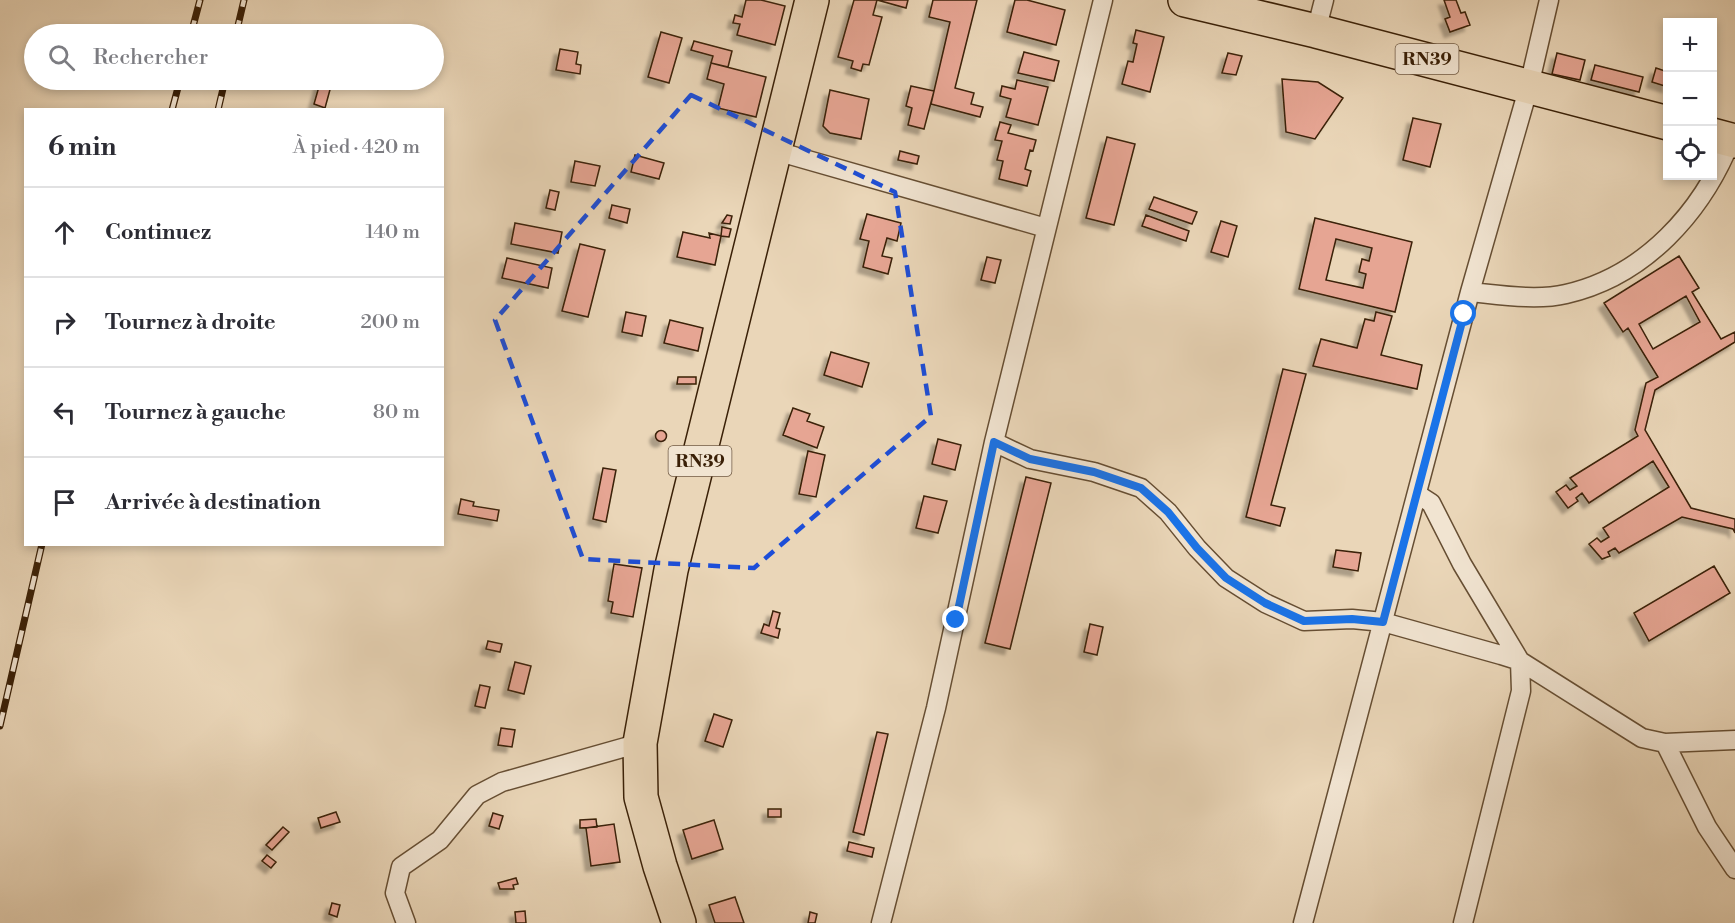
<!DOCTYPE html>
<html lang="fr">
<meta charset="utf-8">
<style>
:root{--surface:#fff;--page:#f2f2f3;--text:#2b2b33;--muted:#7c7c81;--line:#e1e1e2}
body{margin:0;font-family:"Libre Bodoni",serif;background:var(--page);color:var(--text)}
.controls{position:absolute;right:18px;top:18px;display:grid;overflow:hidden;border-radius:0px;box-shadow:0 3px 9px #0003}
.controls button{width:54px;height:54px;display:grid;place-items:center;padding:0;border:0;border-bottom:2px solid var(--line);background:var(--surface);color:var(--text);font:30px sans-serif}
.stop{position:absolute;width:18px;height:18px;margin:-14px;border:4px solid #1a73e8;border-radius:50%;background:#fff}
.stop.end{background:#1a73e8;border-color:#fff;box-shadow:0 2px 6px #0008}
.list{margin:0;padding:0;list-style:none}
h2{display:flex;justify-content:space-between;align-items:center;height:78px;margin:0;padding:0 24px;font-size:26px}
h2 small{font-size:20px;font-weight:400;color:var(--muted)}
.list li{display:grid;grid-template-columns:39px 1fr auto;gap:18px;align-items:center;box-sizing:border-box;height:90px;padding:0 24px;border-top:2px solid var(--line)}
.list b{display:block;font-size:22px;white-space:nowrap}
.list em{font-size:20px;font-style:normal;color:var(--muted)}
.icon{flex:none;width:33px;height:33px;fill:none;stroke:currentColor;stroke-width:2;stroke-linecap:round;stroke-linejoin:round}
.map{position:relative;flex:none;width:1735px;height:923px;overflow:hidden}
.search{position:absolute;background:var(--surface);box-shadow:0 3px 9px #0003;left:24px;top:24px;width:420px;height:66px;display:flex;align-items:center;gap:15px;box-sizing:border-box;padding:0 21px;border-radius:33px;color:var(--muted);font-size:22px}
.panel{position:absolute;background:var(--surface);box-shadow:0 3px 9px #0003;left:24px;top:108px;width:420px;height:438px;border-radius:0px}
.map>svg:first-child{display:block}
.building{fill:#e6a593;stroke:#3a2007;stroke-width:1.5;fill-rule:evenodd;filter:url(#shadow)}
.lines{fill:none;stroke-linecap:round;stroke-linejoin:round}
.street-casing{stroke:#664e33;stroke-width:21}
.highway-casing{stroke:#3a2007;stroke-width:36}
.street{stroke:#f1e4d1;stroke-width:18}
.highway{stroke:#ead6b8;stroke-width:33}
.rail-casing{stroke:#3a2007;stroke-width:7}
.rail{stroke:#f1e4d1;stroke-width:4.5;stroke-dasharray:14;stroke-linecap:butt}
.route{stroke:#1a73e8;stroke-width:8}
.marked{fill:none;stroke:#1d4ed8;stroke-width:4.5;stroke-dasharray:12 8;stroke-linejoin:round}
.labels{text-anchor:middle;stroke-width:4.5;stroke-linejoin:round;paint-order:stroke}
.shield{fill:#f1e4d1;stroke:#715b44;stroke-width:1.5}
.shield-label{font-size:18px;font-weight:bold;fill:#3a2007}
</style>
<div class="map">
<svg width="1735" height="923" viewBox="0 0 1735 923">
<defs>
<filter id="shadow"><feDropShadow dx="-5.5" dy="5.5" stdDeviation="1.5" flood-color="#0004"/></filter>
</defs>
<rect width="100%" height="100%" fill="#ead6b8"/>
<filter id="stains"><feTurbulence type="fractalNoise" baseFrequency=".00333" numOctaves="4"/><feColorMatrix values="0 0 0 0 .2 0 0 0 0 .09 0 0 0 0 .02 0 0 0 .5 -.17"/></filter>
<radialGradient id="worn" r=".72"><stop offset=".6" stop-color="#630" stop-opacity="0"/><stop offset="1" stop-color="#630" stop-opacity=".3"/></radialGradient>
<path class="building" d="M 746,0 L 761,0 L 785,6 L 775,45 L 737,35 L 740,24 L 733,23 L 735,15 L 742,17 Z
M 854,0 L 908,0 L 906,8 L 877,0 L 873,15 L 882,17 L 869,65 L 863,64 L 861,71 L 851,68 L 853,61 L 838,57 Z
M 933,0 L 977,0 L 955,88 L 974,93 L 971,104 L 983,107 L 980,117 L 931,104 L 950,22 L 929,17 Z
M 1015,0 L 1027,0 L 1065,10 L 1056,45 L 1007,32 Z
M 1444,0 L 1456,0 L 1461,13 L 1465,12 L 1470,25 L 1450,32 L 1445,19 L 1450,17 Z
M 1136,30 L 1164,37 L 1150,92 L 1122,84 L 1128,61 L 1133,62 L 1137,44 L 1133,43 Z
M 661,32 L 682,38 L 669,83 L 648,77 Z
M 694,41 L 732,51 L 728,67 L 711,63 L 713,56 L 691,50 Z
M 560,49 L 578,52 L 576,64 L 581,65 L 580,74 L 556,70 Z
M 1024,52 L 1059,61 L 1054,81 L 1018,73 Z
M 1228,53 L 1242,56 L 1236,75 L 1222,73 Z
M 1557,53 L 1585,60 L 1580,80 L 1552,74 Z
M 711,63 L 766,77 L 756,117 L 718,108 L 724,84 L 707,79 Z
M 1595,65 L 1643,77 L 1639,92 L 1591,80 Z
M 1656,68 L 1668,72 L 1668,87 L 1652,82 Z
M 1282,79 L 1318,82 L 1343,98 L 1315,139 L 1286,132 Z
M 1017,80 L 1048,87 L 1038,125 L 1006,117 L 1011,99 L 1000,96 L 1002,86 L 1015,89 Z
M 320,83 L 331,86 L 325,108 L 314,104 Z
M 911,86 L 934,91 L 924,129 L 908,125 L 912,108 L 906,106 Z
M 830,90 L 869,99 L 861,139 L 830,133 L 823,126 Z
M 1413,118 L 1441,124 L 1430,167 L 1403,160 Z
M 1000,122 L 1011,125 L 1008,133 L 1036,140 L 1033,151 L 1030,150 L 1025,169 L 1031,171 L 1027,186 L 999,179 L 1003,161 L 997,160 L 1002,141 L 995,140 Z
M 1107,137 L 1135,144 L 1114,225 L 1086,218 Z
M 900,151 L 919,156 L 917,164 L 898,160 Z
M 635,155 L 664,163 L 659,179 L 631,172 Z
M 575,161 L 600,166 L 595,186 L 571,182 Z
M 550,190 L 559,192 L 555,210 L 546,208 Z
M 1154,197 L 1197,212 L 1192,224 L 1149,209 Z
M 612,205 L 630,209 L 627,223 L 609,218 Z
M 867,214 L 901,223 L 897,241 L 887,238 L 882,256 L 892,258 L 888,274 L 863,267 L 869,241 L 860,239 Z
M 727,215 L 732,216 L 730,224 L 722,223 Z
M 1146,215 L 1189,231 L 1186,241 L 1142,226 Z
M 1315,218 L 1412,242 L 1395,312 L 1299,289 ZM 1336,239 L 1372,248 L 1369,261 L 1362,259 L 1359,272 L 1366,274 L 1363,288 L 1326,280 Z
M 1221,221 L 1237,226 L 1228,257 L 1211,252 Z
M 515,223 L 562,232 L 558,253 L 511,244 Z
M 722,227 L 731,229 L 729,237 L 721,236 Z
M 683,232 L 710,238 L 709,233 L 721,236 L 715,265 L 677,257 Z
M 580,244 L 605,250 L 588,317 L 562,311 Z
M 1679,256 L 1699,288 L 1692,292 L 1721,339 L 1735,332 L 1735,342 L 1655,390 L 1645,430 L 1691,508 L 1735,519 L 1735,533 L 1733,529 L 1682,517 L 1619,553 L 1615,548 L 1608,552 L 1610,556 L 1602,559 L 1589,544 L 1597,538 L 1601,542 L 1609,537 L 1603,528 L 1669,487 L 1653,461 L 1589,503 L 1582,493 L 1576,498 L 1578,501 L 1568,508 L 1556,492 L 1566,485 L 1570,490 L 1577,486 L 1570,478 L 1638,436 L 1635,430 L 1646,383 L 1658,377 L 1628,328 L 1623,332 L 1604,303 ZM 1686,296 L 1700,322 L 1653,349 L 1639,324 Z
M 987,257 L 1001,260 L 995,283 L 981,280 Z
M 507,258 L 552,268 L 548,288 L 502,278 Z
M 626,312 L 646,316 L 642,336 L 622,332 Z
M 1376,312 L 1392,316 L 1381,355 L 1422,365 L 1417,389 L 1313,366 L 1321,339 L 1357,348 L 1365,319 L 1374,321 Z
M 670,320 L 703,328 L 698,351 L 664,343 Z
M 831,352 L 869,363 L 862,387 L 824,375 Z
M 1283,369 L 1306,374 L 1271,505 L 1285,508 L 1280,526 L 1246,517 Z
M 678,377 L 696,377 L 696,384 L 677,384 Z
M 793,408 L 810,414 L 807,421 L 824,427 L 817,448 L 783,435 Z
M655.5 436a5.5 5.5 0 1 1 11 0a5.5 5.5 0 1 1-11 0Z
M 938,439 L 961,445 L 955,470 L 932,464 Z
M 808,451 L 825,455 L 816,497 L 799,494 Z
M 603,468 L 616,470 L 606,522 L 593,519 Z
M 1026,477 L 1051,483 L 1010,649 L 985,643 Z
M 924,496 L 947,501 L 938,533 L 916,528 Z
M 461,499 L 474,502 L 473,506 L 499,510 L 497,521 L 458,514 Z
M 1336,550 L 1361,553 L 1358,571 L 1333,567 Z
M 614,564 L 642,568 L 633,617 L 611,613 L 613,602 L 608,601 Z
M 1714,566 L 1730,593 L 1649,641 L 1634,613 Z
M 773,611 L 780,613 L 776,628 L 780,629 L 778,638 L 761,633 L 764,624 L 769,626 Z
M 1090,624 L 1103,627 L 1097,655 L 1084,652 Z
M 488,641 L 502,644 L 500,652 L 486,649 Z
M 515,662 L 531,666 L 524,694 L 508,690 Z
M 480,685 L 490,687 L 485,708 L 475,706 Z
M 714,714 L 732,720 L 723,747 L 705,741 Z
M 501,728 L 515,730 L 512,747 L 498,745 Z
M 877,732 L 888,734 L 864,835 L 853,832 Z
M 768,809 L 781,809 L 781,817 L 768,817 Z
M 336,812 L 340,822 L 321,828 L 318,818 Z
M 493,813 L 503,816 L 499,829 L 489,826 Z
M 596,819 L 597,827 L 580,828 L 580,820 Z
M 714,820 L 723,849 L 692,859 L 683,830 Z
M 614,824 L 620,862 L 591,866 L 586,828 Z
M 283,827 L 289,832 L 272,850 L 266,845 Z
M 849,842 L 874,848 L 872,857 L 847,851 Z
M 267,855 L 276,862 L 271,868 L 262,861 Z
M 516,878 L 518,884 L 513,885 L 514,889 L 500,889 L 498,883 Z
M 735,897 L 744,923 L 715,923 L 709,905 Z
M 332,903 L 340,905 L 337,917 L 329,914 Z
M 525,911 L 526,923 L 516,923 L 515,912 Z
M 810,912 L 817,914 L 815,923 L 808,923 Z"/>
<g class="lines">
<defs>
<path id="street" d="M 1316,31 L 1324,0
M 776,151 L 1046,228
M 1470,292 C 1500,295 1537,301 1566,294 C 1645,276 1702,212 1731,140
M 994,442 L 1030,459 L 1094,472 L 1141,488 L 1168,512 L 1197,548 L 1226,578 L 1265,603 L 1304,621 L 1352,619 L 1383,622 L 1501,655 L 1520,661 L 1642,738 L 1665,743 L 1735,740
M 1417,494 L 1431,503 L 1462,564 L 1520,661 L 1521,691 L 1463,923
M 1665,743 L 1707,827 L 1735,869
M 406,923 L 395,893 L 401,867 L 440,840 L 477,795 L 502,782 L 640,743
M 881,923 L 936,708 L 994,442 L 1103,0
M 1303,923 L 1470,292 L 1529,86 L 1549,0"/>
<path id="highway" d="M 1185,0 L 1316,31 L 1668,123
M 1712,135 L 1735,141
M 679,923 L 660,866 L 641,797 L 640,743 L 671,570 L 812,0"/>
</defs>
<use href="#street" class="street-casing"/>
<use href="#highway" class="highway-casing"/>
<use href="#street" class="street"/>
<use href="#highway" class="highway"/>
<defs>
<path id="rail" d="M 191,34 L 200,0
M 236,34 L 244,0
M 172,110 L 180,80
M 218,110 L 225,80
M 0,726 L 42,544"/>
</defs>
<use href="#rail" class="rail-casing"/>
<use href="#rail" class="rail"/>
</g>
<g class="lines">
<path class="route" d="M 956,620 L 994,442 L 1030,459 L 1094,472 L 1141,488 L 1168,512 L 1197,548 L 1226,578 L 1265,603 L 1304,621 L 1352,619 L 1383,622 L 1464,314"/>
</g>
<path class="marked" d="M 691,95 L 895,192 L 931,416 L 754,568 L 583,559 L 495,320 Z"/>
<g class="labels">
<g class="shield">
<rect x="1395.5" y="44" width="63" height="30" rx="4.5"/>
<rect x="668.5" y="446" width="63" height="30" rx="4.5"/>
</g>
<g class="shield-label">
<text x="1427" y="65">RN39</text>
<text x="700" y="467">RN39</text>
</g>
</g>
<rect width="100%" height="100%" filter="url(#stains)"/>
<rect width="100%" height="100%" fill="url(#worn)"/>
</svg>
<div class="controls">
<button>+</button>
<button>−</button>
<button><svg class="icon" aria-label="locate" viewBox="0 0 24 24"><circle cx="12" cy="12" r="6"/><path d="M12 2v4M12 18v4M2 12h4M18 12h4"/></svg></button>
</div>
<div class="stop" style="left:1464px;top:314px"></div>
<div class="stop end" style="left:956px;top:620px"></div>
<div class="search"><svg class="icon" aria-label="search" viewBox="0 0 24 24"><circle cx="10" cy="10" r="6"/><path d="M15 15l6 6"/></svg>Rechercher</div>
<section class="panel">
<h2>6 min<small>À pied · 420 m</small></h2>
<ul class="list">
<li><svg class="icon" aria-label="ahead" viewBox="0 0 24 24"><path d="M12 20V5M6 11l6-6 6 6"/></svg><div><b>Continuez</b></div><em>140 m</em></li>
<li><svg class="icon" aria-label="right" viewBox="0 0 24 24"><path d="M7 20v-9h11M14 6l5 5-5 5"/></svg><div><b>Tournez à droite</b></div><em>200 m</em></li>
<li><svg class="icon" aria-label="left" viewBox="0 0 24 24"><path d="M17 20v-9H6M10 6l-5 5 5 5"/></svg><div><b>Tournez à gauche</b></div><em>80 m</em></li>
<li><svg class="icon" aria-label="arrive" viewBox="0 0 24 24"><path d="M6 21V4h12l-3 4 3 4H6"/></svg><div><b>Arrivée à destination</b></div></li>
</ul>
</section>
</div>
